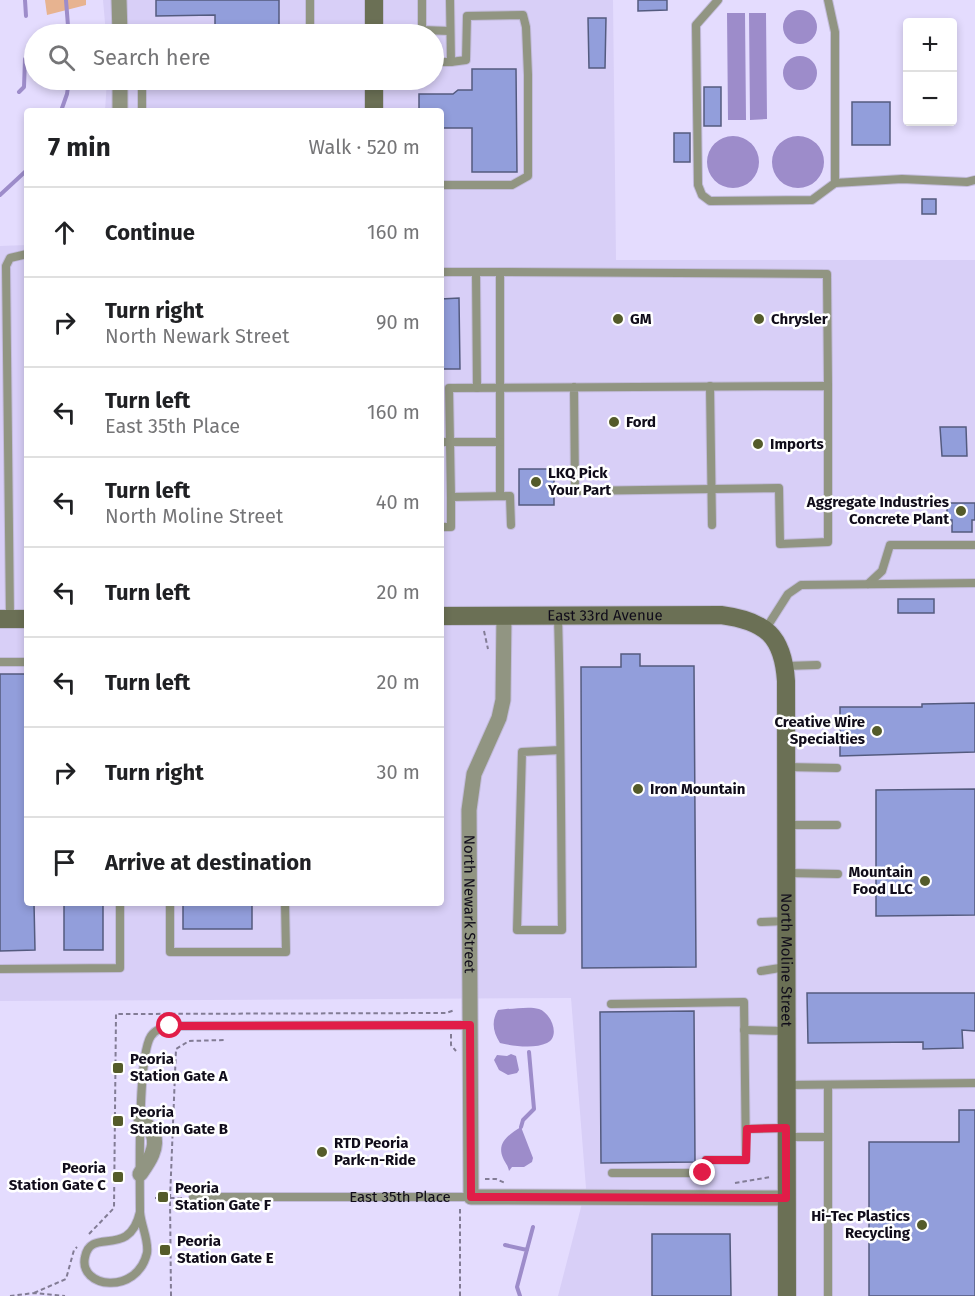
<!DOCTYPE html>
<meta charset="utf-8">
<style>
:root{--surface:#fff;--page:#f2f2f2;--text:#202124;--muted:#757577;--line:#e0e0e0}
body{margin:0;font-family:"Fira Sans",sans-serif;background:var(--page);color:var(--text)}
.controls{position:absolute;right:18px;top:18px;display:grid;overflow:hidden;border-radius:6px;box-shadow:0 3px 9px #0003}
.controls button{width:54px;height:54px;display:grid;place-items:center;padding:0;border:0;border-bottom:2px solid var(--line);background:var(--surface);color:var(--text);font:30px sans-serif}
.stop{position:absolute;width:18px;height:18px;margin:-14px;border:4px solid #e11d48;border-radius:50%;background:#fff}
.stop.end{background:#e11d48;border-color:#fff;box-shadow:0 2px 6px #0008}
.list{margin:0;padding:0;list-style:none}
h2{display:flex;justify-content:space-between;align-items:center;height:78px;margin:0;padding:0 24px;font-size:26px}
h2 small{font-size:20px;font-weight:400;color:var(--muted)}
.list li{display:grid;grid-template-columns:39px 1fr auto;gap:18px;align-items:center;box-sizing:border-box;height:90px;padding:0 24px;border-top:2px solid var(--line)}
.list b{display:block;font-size:22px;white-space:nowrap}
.list p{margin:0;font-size:20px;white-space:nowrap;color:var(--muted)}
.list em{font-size:20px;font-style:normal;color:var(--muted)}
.icon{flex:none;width:33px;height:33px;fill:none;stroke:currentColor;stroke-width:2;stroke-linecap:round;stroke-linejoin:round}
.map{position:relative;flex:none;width:975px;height:1296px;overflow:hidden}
.search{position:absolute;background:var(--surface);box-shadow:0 3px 9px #0003;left:24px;top:24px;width:420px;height:66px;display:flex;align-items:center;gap:15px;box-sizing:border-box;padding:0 21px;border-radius:33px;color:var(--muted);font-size:22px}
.panel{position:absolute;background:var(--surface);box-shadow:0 3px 9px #0003;left:24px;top:108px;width:420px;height:798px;border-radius:6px}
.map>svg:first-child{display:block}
.built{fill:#d8cff7}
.green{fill:#e7b390}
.water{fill:#9d8cca}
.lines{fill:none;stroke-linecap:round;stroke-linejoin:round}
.stream{stroke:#9d8cca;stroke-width:4}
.building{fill:#929edb;stroke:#545b7f;stroke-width:1.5}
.lane-casing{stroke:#c2bbda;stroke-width:10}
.street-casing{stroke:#c2bbda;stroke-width:17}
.secondary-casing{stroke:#c2bbda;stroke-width:20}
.path{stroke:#827c95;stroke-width:2;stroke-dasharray:4.5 3;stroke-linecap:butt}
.lane{stroke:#919582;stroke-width:8}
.street{stroke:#919582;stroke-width:15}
.secondary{stroke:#6b7055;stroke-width:18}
.route{stroke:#e11d48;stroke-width:8}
.poi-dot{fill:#545b2a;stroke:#fff;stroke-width:2}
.labels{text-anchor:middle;stroke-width:5;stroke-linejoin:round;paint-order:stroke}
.poi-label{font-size:15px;font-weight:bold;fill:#100c1a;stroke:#fff;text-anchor:start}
.street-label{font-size:15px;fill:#100c1a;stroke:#fff}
</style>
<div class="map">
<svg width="975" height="1296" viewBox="0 0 975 1296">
<rect width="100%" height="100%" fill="#e4dcfe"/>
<path class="built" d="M 103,0 L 613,0 L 616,260 L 975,260 L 975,1296 L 558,1296 L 586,1188 L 571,998 L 0,1001 L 0,246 L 27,245 L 27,903 L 441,903 L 441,111 L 105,111 L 107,80 L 434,80 L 434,34 L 106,34 Z"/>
<path class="green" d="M 45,0 L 86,0 L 86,5 L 47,15 Z"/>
<path class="water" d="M783 27a17 17 0 1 1 34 0a17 17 0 1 1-34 0Z
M 727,13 L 745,13 L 746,120 L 728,120 Z
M 749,13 L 766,13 L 767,119 L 750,120 Z
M783 73a17 17 0 1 1 34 0a17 17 0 1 1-34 0Z
M707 162a26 26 0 1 1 52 0a26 26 0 1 1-52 0Z
M772 162a26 26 0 1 1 52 0a26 26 0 1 1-52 0Z
M 506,1009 C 516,1009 529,1006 539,1009 C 551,1013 561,1036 547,1043 C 535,1049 512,1046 500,1043 C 493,1032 491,1021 498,1010 Z
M 511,1054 L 516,1056 L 519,1070 L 517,1073 L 508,1075 L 499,1070 L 494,1060 L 497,1055 L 507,1056 Z
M 521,1127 L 533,1158 L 532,1162 L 524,1167 L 512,1167 L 509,1171 C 508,1165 505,1163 503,1158 C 496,1142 510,1134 521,1127 Z"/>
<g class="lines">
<path class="stream" d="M 25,0 L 26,16
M 66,0 L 68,26
M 19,92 L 24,87 L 25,59
M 61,111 L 67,94 L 69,80
M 0,195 L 27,170
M 521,1127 L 523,1120 L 534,1109 L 529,1052
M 505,1245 L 527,1250
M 520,1296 L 517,1287 L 533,1227"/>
</g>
<path class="building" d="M 156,0 L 279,0 L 279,25 L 244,25 L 244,34 L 215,34 L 215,15 L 156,16 Z
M 638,0 L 667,0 L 667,10 L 638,11 Z
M 588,18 L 606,18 L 605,68 L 589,68 Z
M 472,69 L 516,69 L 517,172 L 472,172 L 472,128 L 441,128 L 441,111 L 419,111 L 419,94 L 453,94 L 458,90 L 472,90 Z
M 704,87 L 721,87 L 721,126 L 704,126 Z
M 852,102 L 890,102 L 890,145 L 852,145 Z
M 674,133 L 690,133 L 690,162 L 674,162 Z
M 922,199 L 936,199 L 936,214 L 922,214 Z
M 459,298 L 460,369 L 441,369 L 441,299 Z
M 940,427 L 966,427 L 967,456 L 942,456 Z
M 519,469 L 554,469 L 554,505 L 519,505 Z
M 947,503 L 975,503 L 975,520 L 972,520 L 972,532 L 952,532 L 952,520 L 947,520 Z
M 898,599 L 934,599 L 934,613 L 898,613 Z
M 621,654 L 640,654 L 640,666 L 694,666 L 696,967 L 582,968 L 581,667 L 621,667 Z
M 0,674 L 27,674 L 27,903 L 34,903 L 35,950 L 0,951 Z
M 975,703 L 975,752 L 840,756 L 840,707 L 922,707 L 922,704 Z
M 975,789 L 975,915 L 876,916 L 876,790 Z
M 64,903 L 103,903 L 103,950 L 64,950 Z
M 183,903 L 252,903 L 252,929 L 183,929 Z
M 807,993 L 975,993 L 975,1031 L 962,1030 L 963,1048 L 923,1049 L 923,1042 L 808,1043 Z
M 694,1011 L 695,1162 L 601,1163 L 600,1012 Z
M 959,1110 L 975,1110 L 975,1296 L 869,1296 L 869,1142 L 959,1142 Z
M 652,1234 L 730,1234 L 731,1296 L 652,1296 Z"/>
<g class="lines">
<defs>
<g id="lane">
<path d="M 310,0 L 310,34"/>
<path d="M 422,0 L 422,30 L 450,31"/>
<path d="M 718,0 L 696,25 L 698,185 L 702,195 L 710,201 L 812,200 L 835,183"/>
<path d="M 828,0 L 835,32 L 835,183 L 902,179 L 967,182 L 975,180"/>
<path d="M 434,62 L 451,62 L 450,0"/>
<path d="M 142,80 L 142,111"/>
<path d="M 441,185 L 512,185 L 528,176 L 528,75 L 526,27 L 523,15 L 467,16 L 466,60 L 451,62"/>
<path d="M 441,272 L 500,272 L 500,496"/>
<path d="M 476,272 L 477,388"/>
<path d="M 500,272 L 827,274 L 828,386"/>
<path d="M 710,386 L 712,525"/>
<path d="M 441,442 L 500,442"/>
<path d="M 451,497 L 449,388 L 828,386 L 828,542 L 780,544 L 779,488 L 575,491 L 574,387"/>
<path d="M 441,527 L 451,527 L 451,497 L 510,496 L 511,525"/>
<path d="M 868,584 L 882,571 L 890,545 L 975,545"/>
<path d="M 558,617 C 561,721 561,825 562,930 L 517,930 L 522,752 L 560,750"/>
<path d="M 10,618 L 6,266 L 10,258 L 27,254"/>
<path d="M 765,630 L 788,594 L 801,585 L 975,583"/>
<path d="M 0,662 L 27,662"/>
<path d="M 785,666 L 817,665"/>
<path d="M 786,767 L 837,768"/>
<path d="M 786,825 L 837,825"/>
<path d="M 788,873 L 838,874"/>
<path d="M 170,903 L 170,952 L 286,952 L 285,903"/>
<path d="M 761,922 L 786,921"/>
<path d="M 0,969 L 120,968 L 120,903"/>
<path d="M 761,971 L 786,967"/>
<path d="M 611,1004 L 744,1002 L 746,1160 L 706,1160 L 703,1173 L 612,1173"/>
<path d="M 744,1030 L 786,1031"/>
<path d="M 788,1085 L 975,1083"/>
<path d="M 828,1085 L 828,1296"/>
<path d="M 747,1129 L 786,1128"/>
<path d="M 787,1137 L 828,1137"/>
<path id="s1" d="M 193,1197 L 471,1197"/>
<path d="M 140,1212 C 129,1260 91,1226 85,1257 C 78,1288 137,1296 147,1253 C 149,1240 141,1226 140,1212 C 140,1180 137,1057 151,1036 C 157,1027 167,1027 176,1026 L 470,1025"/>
</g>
<g id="street">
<path d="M 119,0 L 120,34"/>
<path d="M 120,80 L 120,111"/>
<path id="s2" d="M 504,616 L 503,700 L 499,718 L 474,774 L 469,810 L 471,1197 L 786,1198"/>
<path d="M 140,1174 C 147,1164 159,1148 153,1134 C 151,1129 145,1123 141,1119"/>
</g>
<g id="secondary">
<path d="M 374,0 L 374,34"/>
<path d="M 374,80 L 374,111"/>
<path id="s3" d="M 441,616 L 721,615 C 766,621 783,636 786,681 L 787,1296"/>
<path d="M 0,619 L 27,619"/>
</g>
</defs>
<use href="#lane" class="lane-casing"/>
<use href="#street" class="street-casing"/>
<use href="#secondary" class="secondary-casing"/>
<path class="path" d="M 484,631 L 488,649
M 451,1034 L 451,1045 L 456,1051
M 485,1179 L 496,1179 L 505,1183
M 735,1183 L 771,1177
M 155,1198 L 184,1198
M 89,1234 L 114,1208 L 116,1014 L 446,1013 L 455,1010
M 34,1293 L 66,1279 L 74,1250 L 77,1247
M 10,1296 L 34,1293 L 65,1296
M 171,1296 L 170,1199 L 176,1049 L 189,1041 L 225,1040
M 460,1296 L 460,1206"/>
<use href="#lane" class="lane"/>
<use href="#street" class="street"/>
<use href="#secondary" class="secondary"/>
</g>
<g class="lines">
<path class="route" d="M 170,1026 L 470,1025 L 471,1197 L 786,1198 L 786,1128 L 747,1129 L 746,1160 L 706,1160 L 703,1173"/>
</g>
<g class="poi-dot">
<circle cx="618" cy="319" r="6"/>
<circle cx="759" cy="319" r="6"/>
<circle cx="614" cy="422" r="6"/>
<circle cx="758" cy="444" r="6"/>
<circle cx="536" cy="482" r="6"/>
<circle cx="961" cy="511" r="6"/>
<circle cx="877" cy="731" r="6"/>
<circle cx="638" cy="789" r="6"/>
<circle cx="925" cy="881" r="6"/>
<rect x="112" y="1062" width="12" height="12" rx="3"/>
<rect x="112" y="1115" width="12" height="12" rx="3"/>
<circle cx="322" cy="1152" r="6"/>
<rect x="112" y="1171" width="12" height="12" rx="3"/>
<rect x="157" y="1191" width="12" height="12" rx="3"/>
<circle cx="922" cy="1225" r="6"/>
<rect x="159" y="1244" width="12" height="12" rx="3"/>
</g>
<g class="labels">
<g class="poi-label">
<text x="630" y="324">GM</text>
<text x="771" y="324">Chrysler</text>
<text x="626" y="427">Ford</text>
<text x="770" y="449">Imports</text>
<text x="548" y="478">LKQ Pick<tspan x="548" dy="17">Your Part</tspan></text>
<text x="949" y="507" text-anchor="end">Aggregate Industries<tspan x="949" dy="17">Concrete Plant</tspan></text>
<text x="865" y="727" text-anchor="end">Creative Wire<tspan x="865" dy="17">Specialties</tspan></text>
<text x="650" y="794">Iron Mountain</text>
<text x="913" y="877" text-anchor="end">Mountain<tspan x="913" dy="17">Food LLC</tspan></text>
<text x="130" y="1064">Peoria<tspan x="130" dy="17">Station Gate A</tspan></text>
<text x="130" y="1117">Peoria<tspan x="130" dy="17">Station Gate B</tspan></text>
<text x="334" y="1148">RTD Peoria<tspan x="334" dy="17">Park-n-Ride</tspan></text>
<text x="106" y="1173" text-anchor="end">Peoria<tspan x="106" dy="17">Station Gate C</tspan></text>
<text x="175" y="1193">Peoria<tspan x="175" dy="17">Station Gate F</tspan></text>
<text x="910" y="1221" text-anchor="end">Hi-Tec Plastics<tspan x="910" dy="17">Recycling</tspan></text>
<text x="177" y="1246">Peoria<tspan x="177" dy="17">Station Gate E</tspan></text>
</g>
<g class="street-label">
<text dy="5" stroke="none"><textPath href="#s3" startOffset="164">East 33rd Avenue</textPath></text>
<text dy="5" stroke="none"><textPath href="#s2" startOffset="294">North Newark Street</textPath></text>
<text dy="5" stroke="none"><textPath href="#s3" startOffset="663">North Moline Street</textPath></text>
<text dy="5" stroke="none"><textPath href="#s1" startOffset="207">East 35th Place</textPath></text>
</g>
</g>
</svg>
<div class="controls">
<button>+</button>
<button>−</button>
</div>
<div class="stop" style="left:170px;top:1026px"></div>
<div class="stop end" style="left:703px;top:1173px"></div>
<div class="search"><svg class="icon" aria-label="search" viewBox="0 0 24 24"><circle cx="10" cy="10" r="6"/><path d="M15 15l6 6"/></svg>Search here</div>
<section class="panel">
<h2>7 min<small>Walk · 520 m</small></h2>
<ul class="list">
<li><svg class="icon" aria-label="ahead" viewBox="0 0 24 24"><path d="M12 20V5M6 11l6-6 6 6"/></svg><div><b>Continue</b></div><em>160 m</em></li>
<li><svg class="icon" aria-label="right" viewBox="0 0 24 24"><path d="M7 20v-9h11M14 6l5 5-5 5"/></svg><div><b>Turn right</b><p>North Newark Street</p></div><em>90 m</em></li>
<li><svg class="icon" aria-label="left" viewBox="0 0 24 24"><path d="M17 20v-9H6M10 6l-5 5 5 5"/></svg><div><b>Turn left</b><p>East 35th Place</p></div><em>160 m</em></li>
<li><svg class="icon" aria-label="left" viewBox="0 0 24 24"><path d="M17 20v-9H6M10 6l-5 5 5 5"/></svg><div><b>Turn left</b><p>North Moline Street</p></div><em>40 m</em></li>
<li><svg class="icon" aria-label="left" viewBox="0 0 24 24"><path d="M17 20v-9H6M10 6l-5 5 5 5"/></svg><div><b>Turn left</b></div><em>20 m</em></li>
<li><svg class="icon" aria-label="left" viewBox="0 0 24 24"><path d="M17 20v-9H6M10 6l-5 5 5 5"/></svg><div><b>Turn left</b></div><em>20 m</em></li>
<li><svg class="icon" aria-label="right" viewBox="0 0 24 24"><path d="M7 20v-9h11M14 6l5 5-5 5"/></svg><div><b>Turn right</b></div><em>30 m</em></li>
<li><svg class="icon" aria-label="arrive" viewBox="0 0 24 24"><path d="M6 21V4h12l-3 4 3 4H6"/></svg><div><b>Arrive at destination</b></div></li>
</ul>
</section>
</div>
